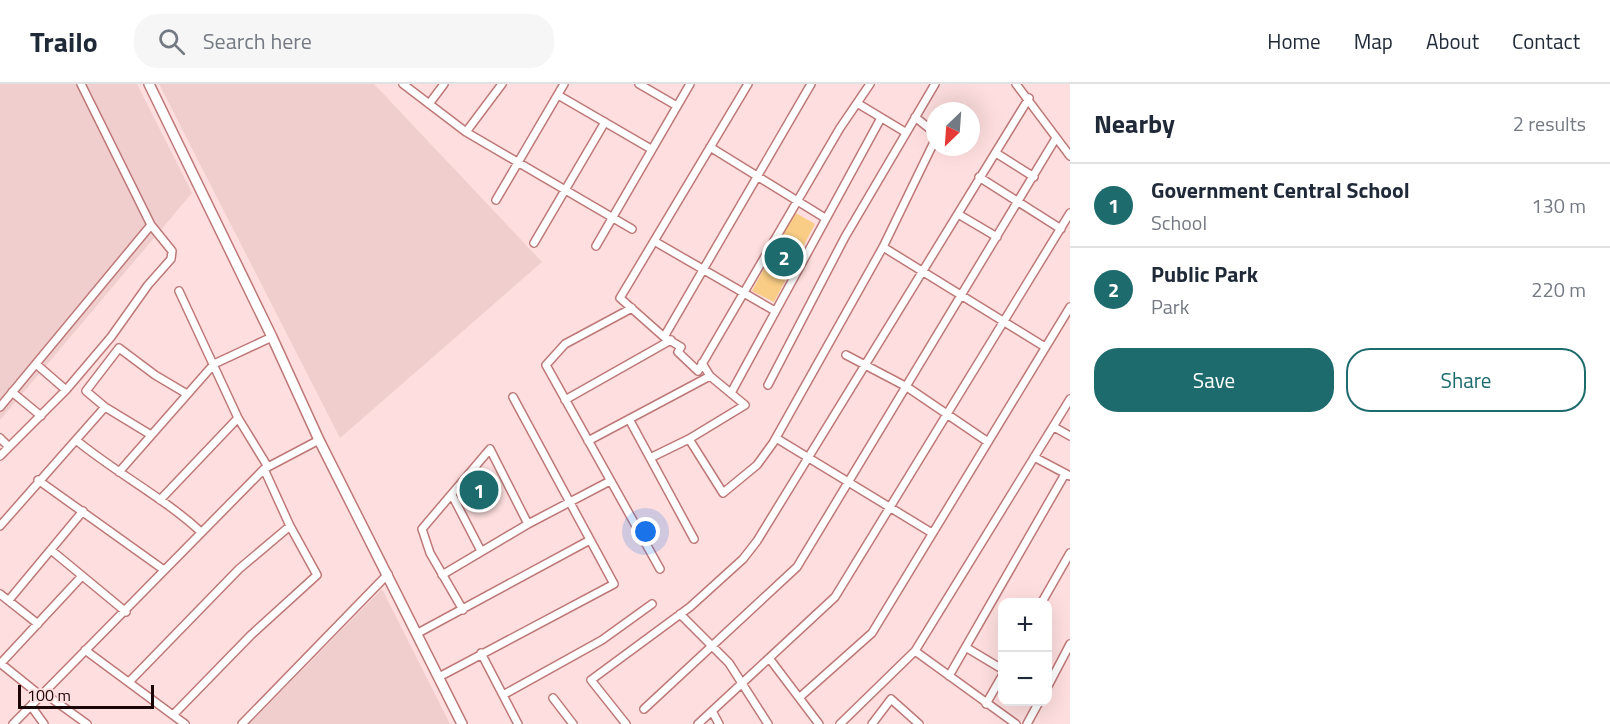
<!DOCTYPE html>
<meta charset="utf-8">
<style>
:root{--surface:#fff;--page:#f6f6f7;--text:#1f2937;--muted:#747a83;--line:#e0e1e3;--accent:#1e6b6e}
body{margin:0;font-family:"Titillium Web",sans-serif;background:var(--page);color:var(--text)}
.controls{position:absolute;right:18px;bottom:18px;display:grid;overflow:hidden;border-radius:12px;box-shadow:0 6px 24px #0002}
.controls button{width:54px;height:54px;display:grid;place-items:center;padding:0;border:0;border-bottom:2px solid var(--line);background:var(--surface);color:var(--text);font:30px sans-serif}
.compass{position:absolute;left:926px;top:18px;width:54px;height:54px;border-radius:50%;background:var(--surface);box-shadow:0 6px 24px #0002;rotate:205deg}
.scale{position:absolute;left:18px;bottom:15px;width:136px;box-sizing:border-box;padding-left:6px;border:3px solid #1b0405;border-top:0;font-size:16px;line-height:21px;white-space:nowrap;color:#1b0405;-webkit-text-stroke:4px #fedede;paint-order:stroke}
.you{position:absolute;left:646px;top:448px;width:21px;height:21px;margin:-15px;border:4px solid #fff;border-radius:50%;background:#1a73e8;box-shadow:0 0 0 9px #1a73e833}
.badge{display:grid;place-items:center;width:39px;height:39px;border-radius:50%;background:var(--accent);color:#fff;font-size:20px;font-weight:700}
.pin{position:absolute;translate:-50% -50%;border:3px solid #fff;box-shadow:0 2px 6px #0006}
.list{margin:0;padding:0;list-style:none}
h2{display:flex;justify-content:space-between;align-items:center;height:78px;margin:0;padding:0 24px;font-size:26px}
h2 small{font-size:20px;font-weight:400;color:var(--muted)}
.list li{display:grid;grid-template-columns:39px 1fr auto;gap:18px;align-items:center;box-sizing:border-box;height:84px;padding:0 24px;border-top:2px solid var(--line)}
.list b{display:block;font-size:22px;white-space:nowrap}
.list p{margin:0;font-size:20px;white-space:nowrap;color:var(--muted)}
.list em{font-size:20px;font-style:normal;color:var(--muted)}
.actions{display:flex;gap:12px;padding:18px 24px}
.actions a{flex:1;padding:14px 0;border:2px solid var(--accent);border-radius:24px;text-align:center;font-size:21px;color:var(--accent)}
.actions .main{background:var(--accent);color:#fff}
.icon{flex:none;width:33px;height:33px;fill:none;stroke:currentColor;stroke-width:2;stroke-linecap:round;stroke-linejoin:round}
.map{position:relative;flex:none;width:1070px;height:640px;overflow:hidden}
header{display:flex;align-items:center;gap:36px;box-sizing:border-box;height:84px;padding:0 30px;background:var(--surface);border-bottom:2px solid var(--line)}
header strong{font-size:28px}
nav{display:flex;gap:33px;margin-inline-start:auto;font-size:21px}
.search{width:420px;height:54px;background:var(--page);display:flex;align-items:center;gap:15px;box-sizing:border-box;padding:0 21px;border-radius:24px;color:var(--muted);font-size:22px}
main{display:flex}
aside{flex:1;background:var(--surface)}
.map>svg:first-child{display:block}
.built{fill:#f0cece}
.green{fill:#f9cd85}
.lines{fill:none;stroke-linecap:round;stroke-linejoin:round}
.minor-casing{stroke:#be7878;stroke-width:10}
.tertiary-casing{stroke:#be7878;stroke-width:12}
.minor{stroke:#fff;stroke-width:7}
.tertiary{stroke:#fff;stroke-width:9}
</style>
<header>
<strong>Trailo</strong>
<div class="search"><svg class="icon" aria-label="search" viewBox="0 0 24 24"><circle cx="10" cy="10" r="6"/><path d="M15 15l6 6"/></svg>Search here</div>
<nav><a>Home</a><a>Map</a><a>About</a><a>Contact</a></nav>
</header>
<main>
<div class="map">
<svg width="1070" height="640" viewBox="0 0 1070 640">
<rect width="100%" height="100%" fill="#fedede"/>
<path class="built" d="M 0,0 L 137,0 L 192,109 L 0,336 Z
M 159,0 L 374,0 L 542,178 L 340,354 Z
M 382,505 L 450,640 L 249,640 Z"/>
<path class="green" d="M 794,128 L 815,140 L 774,218 L 752,207 Z"/>
<g class="lines">
<defs>
<path id="minor" d="M 403,0 L 466,48 L 632,145
M 639,0 L 677,22
M 748,0 L 620,214 L 664,253 L 681,263 L 678,268 L 698,287 L 840,44 L 870,0
M 1016,0 L 1070,72
M 558,11 L 651,65
M 857,19 L 905,48
M 429,20 L 444,0
M 915,33 L 935,49
M 466,48 L 502,0
M 710,63 L 825,134
M 996,69 L 1034,93
M 979,93 L 1061,145
M 496,116 L 564,0
M 958,130 L 997,153
M 654,157 L 775,227
M 534,159 L 605,38
M 596,162 L 690,0
M 883,163 L 1045,263
M 179,207 L 238,334 L 268,383
M 632,224 L 565,260 L 546,281 L 660,485
M 664,253 L 811,0
M 846,271 L 907,303 L 988,358
M 36,280 L 66,306
M 768,301 L 845,153 L 935,0
M 12,308 L 41,332
M 731,309 L 881,34
M 565,316 L 671,256
M 0,323 L 151,141 L 81,0
M 629,335 L 694,455
M 1054,343 L 1070,352
M 151,351 L 105,323 L 86,307 L 119,264 L 155,291 L 187,310
M 0,354 L 9,363
M 776,354 L 932,449
M 689,355 L 723,409 L 757,381 L 773,359 L 883,163 L 935,56
M 76,356 C 116,389 163,413 201,448
M 588,357 L 710,292
M 0,372 L 66,306 L 111,253 L 148,201 L 171,175 L 172,167 L 151,141
M 1034,373 L 1070,392
M 650,374 L 689,355 L 745,321 L 710,292 L 702,279
M 119,388 L 214,280 L 272,253
M 38,396 L 164,486
M 452,411 L 481,467
M 160,416 L 238,334
M 0,442 L 105,323
M 51,466 L 126,528
M 442,491 L 528,440 L 610,397
M 0,510 L 38,540
M 9,516 L 83,427
M 1042,518 L 1070,469
M 463,526 L 430,469 L 422,445 L 490,365 L 528,440
M 680,530 L 729,579 L 768,640
M 418,549 L 590,456
M 967,564 L 1002,585
M 85,566 L 185,640
M 915,567 L 1016,640
M 481,569 L 518,640
M 769,574 L 819,640
M 0,579 L 41,612
M 1,579 L 82,492
M 949,592 L 1065,390
M 439,593 L 614,500 L 513,313
M 130,597 L 239,485 L 290,442
M 1048,602 L 1070,560
M 44,609 L 87,640
M 503,611 L 602,556 L 652,520
M 800,613 L 872,549 L 1070,223
M 553,614 L 573,640
M 986,620 L 1002,592
M 31,622 L 44,640
M 644,625 L 797,483 L 1056,54
M 712,627 L 719,640
M 174,630 L 251,551 L 317,491 L 290,442 L 264,385
M 13,640 L 264,385 L 319,356
M 242,640 L 388,490
M 626,640 L 591,596 L 690,523 L 743,475 L 757,457 L 1029,14
M 698,640 L 835,513 L 1070,129
M 840,640 L 915,567 L 1070,315
M 872,640 L 891,615 L 919,640
M 1027,640 L 1039,618"/>
<path id="tertiary" d="M 149,0 L 272,253 L 319,356 L 462,640"/>
</defs>
<use href="#minor" class="minor-casing"/>
<use href="#tertiary" class="tertiary-casing"/>
<use href="#minor" class="minor"/>
<use href="#tertiary" class="tertiary"/>
</g>
</svg>
<div class="controls">
<button>+</button>
<button>−</button>
</div>
<svg class="compass" viewBox="-18 -18 36 36"><path d="M0-13l5 13h-10z" fill="#e53935"/><path d="M0 13l5-13h-10z" fill="#747a83"/></svg>
<div class="scale">100 m</div>
<div class="you"></div>
<div class="pin badge" style="left:479px;top:406px">1</div>
<div class="pin badge" style="left:784px;top:173px">2</div>
</div>
<aside>
<h2>Nearby<small>2 results</small></h2>
<ul class="list">
<li><span class="badge">1</span><div><b>Government Central School</b><p>School</p></div><em>130 m</em></li>
<li><span class="badge">2</span><div><b>Public Park</b><p>Park</p></div><em>220 m</em></li>
</ul>
<div class="actions"><a class="main">Save</a><a>Share</a></div>
</aside>
</main>
